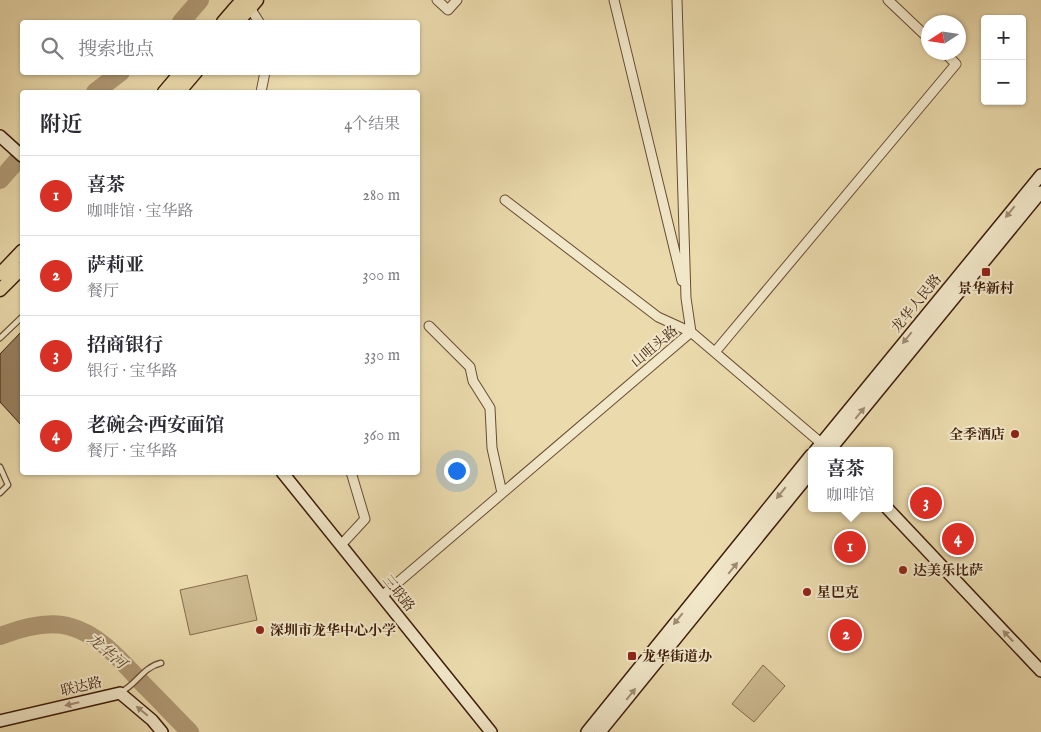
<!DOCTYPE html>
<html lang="zh">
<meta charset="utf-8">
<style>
:root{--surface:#fff;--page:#f7f7f7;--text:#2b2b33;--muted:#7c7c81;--line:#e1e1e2;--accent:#d93025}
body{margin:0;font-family:"IM FELL English","Noto Serif SC",serif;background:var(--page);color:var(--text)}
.controls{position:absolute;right:15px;top:15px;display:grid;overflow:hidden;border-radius:5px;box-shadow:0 1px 4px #0004}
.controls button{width:45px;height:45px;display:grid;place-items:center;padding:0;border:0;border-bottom:1px solid var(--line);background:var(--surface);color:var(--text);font:25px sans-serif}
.compass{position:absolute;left:921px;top:15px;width:45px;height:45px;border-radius:50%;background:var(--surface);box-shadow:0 1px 4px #0004;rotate:258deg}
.you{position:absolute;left:456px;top:470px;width:18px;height:18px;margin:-12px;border:4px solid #fff;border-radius:50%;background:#1a73e8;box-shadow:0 0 0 8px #1a73e833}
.badge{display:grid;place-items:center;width:32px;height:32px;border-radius:50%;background:var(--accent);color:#fff;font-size:16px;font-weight:700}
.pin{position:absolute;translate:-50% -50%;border:2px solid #fff;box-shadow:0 1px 5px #0006}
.popup{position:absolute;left:808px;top:447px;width:85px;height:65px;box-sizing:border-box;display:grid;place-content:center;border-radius:5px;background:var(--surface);filter:drop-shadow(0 1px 4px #0005);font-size:16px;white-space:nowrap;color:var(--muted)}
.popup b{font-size:19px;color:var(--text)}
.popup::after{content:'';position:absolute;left:50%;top:100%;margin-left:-10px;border:10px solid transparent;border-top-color:var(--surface)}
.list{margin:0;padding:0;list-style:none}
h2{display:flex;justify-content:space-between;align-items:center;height:65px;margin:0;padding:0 20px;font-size:21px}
h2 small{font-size:16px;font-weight:400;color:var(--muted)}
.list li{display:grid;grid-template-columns:32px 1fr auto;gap:15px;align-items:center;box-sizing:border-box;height:80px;padding:0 20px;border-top:1px solid var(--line)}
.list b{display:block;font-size:19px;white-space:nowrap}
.list p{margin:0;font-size:16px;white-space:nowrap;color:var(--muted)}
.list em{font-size:16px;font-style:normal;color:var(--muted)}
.icon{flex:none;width:28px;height:28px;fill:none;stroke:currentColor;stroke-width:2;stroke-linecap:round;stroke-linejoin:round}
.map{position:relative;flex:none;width:1041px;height:732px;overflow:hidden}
.search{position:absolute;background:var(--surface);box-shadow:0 1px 4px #0004;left:20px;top:20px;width:400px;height:55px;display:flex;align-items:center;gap:12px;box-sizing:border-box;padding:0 18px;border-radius:5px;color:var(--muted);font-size:19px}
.panel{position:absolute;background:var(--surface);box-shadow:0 1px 4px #0004;left:20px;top:90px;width:400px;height:385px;border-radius:5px}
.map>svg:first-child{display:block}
.green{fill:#cdba90;stroke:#856b4d}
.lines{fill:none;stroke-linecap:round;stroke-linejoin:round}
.river{stroke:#af9975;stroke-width:18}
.building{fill:#977f5e;stroke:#3d1c0a}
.lane-casing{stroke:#684c32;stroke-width:7}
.street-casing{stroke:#684c32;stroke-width:11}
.secondary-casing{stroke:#3d1c0a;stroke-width:14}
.primary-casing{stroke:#3d1c0a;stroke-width:15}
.lane{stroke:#f1e7c9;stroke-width:4.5}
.street{stroke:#f1e7c9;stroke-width:9}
.secondary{stroke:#f1e7c9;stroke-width:11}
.primary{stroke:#eadaac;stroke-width:12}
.oneway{fill:#a08c73}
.poi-dot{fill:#8f2418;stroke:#f1e7c9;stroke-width:2}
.labels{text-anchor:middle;stroke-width:4;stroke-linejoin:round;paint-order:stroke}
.poi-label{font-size:14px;font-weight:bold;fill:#3d1c0a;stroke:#f1e7c9;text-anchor:start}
.street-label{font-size:14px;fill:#3d1c0a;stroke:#f1e7c9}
.water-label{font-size:15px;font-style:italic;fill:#65482f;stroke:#f1e7c9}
</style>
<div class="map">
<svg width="1041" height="732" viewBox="0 0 1041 732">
<rect width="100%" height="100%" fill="#eadaac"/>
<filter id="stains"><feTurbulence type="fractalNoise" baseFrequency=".004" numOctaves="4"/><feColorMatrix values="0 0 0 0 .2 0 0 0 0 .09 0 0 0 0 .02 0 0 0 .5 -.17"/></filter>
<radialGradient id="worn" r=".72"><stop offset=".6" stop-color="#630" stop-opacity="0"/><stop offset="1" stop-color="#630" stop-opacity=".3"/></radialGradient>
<path class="green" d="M 247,575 L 257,620 L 190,635 L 180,590 Z
M 763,665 L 785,686 L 754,722 L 732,704 Z"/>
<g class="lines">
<path class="river" d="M 181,22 L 200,0
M 95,92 L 121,72
M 0,180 L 22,155
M 0,636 C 21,628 49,620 71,627 C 101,635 124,664 145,686 C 160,701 175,717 190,732"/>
</g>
<path class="building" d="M 22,331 L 22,426 L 0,402 L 0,354 Z"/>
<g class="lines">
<defs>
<path id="lane" d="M 0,338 L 22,317
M 0,467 L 8,485 L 0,493
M 121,692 C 136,685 143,667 161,663"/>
<path id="street" d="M 437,0 L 448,10 L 457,0
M 614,0 L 682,281
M 888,0 L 928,38
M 247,3 L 259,22
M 261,92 L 265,72
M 505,200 L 658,317 L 691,332 L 821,443
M 429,326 L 470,367 L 473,381 L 490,408 L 492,448 L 502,493
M 715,352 L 956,64 L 944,52
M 341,545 L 365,519 L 351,472
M 382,596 L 691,332 L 686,298 L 677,0"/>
<path id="secondary" d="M 0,136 L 22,156
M 821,443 L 829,451 L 1041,192
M 815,451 L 1041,175
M 282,472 L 491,732
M 887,508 L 1041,671
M 0,721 L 120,693 L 152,720 L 162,732
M 587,732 L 811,455
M 600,732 L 811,472"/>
<path id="primary" d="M 223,22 L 242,0
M 238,22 L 257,0
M 164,92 L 181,72
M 179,92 L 196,72
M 0,274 L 22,251
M 0,290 L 22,268"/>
</defs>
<use href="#lane" class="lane-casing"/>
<use href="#street" class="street-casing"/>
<use href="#secondary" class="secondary-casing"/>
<use href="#primary" class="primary-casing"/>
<use href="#lane" class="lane"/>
<use href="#street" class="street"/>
<use href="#secondary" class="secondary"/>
<use href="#primary" class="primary"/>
</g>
<defs><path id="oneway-solid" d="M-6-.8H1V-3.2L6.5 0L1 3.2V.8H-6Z" transform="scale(1.25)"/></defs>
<g class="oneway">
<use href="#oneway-solid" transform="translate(1010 212) rotate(129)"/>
<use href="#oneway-solid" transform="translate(907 338) rotate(129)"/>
<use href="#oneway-solid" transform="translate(860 413) rotate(-51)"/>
<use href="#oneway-solid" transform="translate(781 493) rotate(129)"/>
<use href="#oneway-solid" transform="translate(733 568) rotate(-51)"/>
<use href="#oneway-solid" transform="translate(678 619) rotate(129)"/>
<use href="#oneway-solid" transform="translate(1008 636) rotate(-133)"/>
<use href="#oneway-solid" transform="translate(631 694) rotate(-51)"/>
<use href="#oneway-solid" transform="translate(72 704) rotate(167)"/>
<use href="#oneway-solid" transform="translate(142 711) rotate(-140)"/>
</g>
<g class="poi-dot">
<rect x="981" y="267" width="10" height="10" rx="2.5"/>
<circle cx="1015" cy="434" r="5"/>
<circle cx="903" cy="570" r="5"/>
<circle cx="807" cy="592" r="5"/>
<circle cx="260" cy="630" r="5"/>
<rect x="627" y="651" width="10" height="10" rx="2.5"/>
</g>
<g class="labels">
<g class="poi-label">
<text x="986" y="293" text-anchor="middle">景华新村</text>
<text x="1005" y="439" text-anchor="end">全季酒店</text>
<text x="913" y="575">达美乐比萨</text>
<text x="817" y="597">星巴克</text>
<text x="270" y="635">深圳市龙华中心小学</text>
<text x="642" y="661">龙华街道办</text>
</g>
<g class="street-label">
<text transform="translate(916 303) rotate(-51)" y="5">龙华人民路</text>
<text transform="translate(654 346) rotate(-40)" y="5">山咀头路</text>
<text transform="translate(399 593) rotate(51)" y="5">三联路</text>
<text transform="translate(81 686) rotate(-13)" y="5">联达路</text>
</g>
<g class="water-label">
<text transform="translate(107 651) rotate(40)" y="5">龙华河</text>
</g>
</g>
<rect width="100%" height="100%" filter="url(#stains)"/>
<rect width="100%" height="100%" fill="url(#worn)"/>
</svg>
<div class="controls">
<button>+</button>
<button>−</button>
</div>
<svg class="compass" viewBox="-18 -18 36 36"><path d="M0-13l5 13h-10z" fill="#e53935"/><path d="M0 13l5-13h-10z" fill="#7c7c81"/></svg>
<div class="you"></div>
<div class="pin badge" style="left:850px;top:547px">1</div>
<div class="popup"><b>喜茶</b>咖啡馆</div>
<div class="pin badge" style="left:846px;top:635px">2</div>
<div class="pin badge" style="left:926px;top:503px">3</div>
<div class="pin badge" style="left:958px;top:539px">4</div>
<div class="search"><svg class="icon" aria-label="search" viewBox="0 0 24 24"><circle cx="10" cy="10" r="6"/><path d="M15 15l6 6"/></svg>搜索地点</div>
<section class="panel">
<h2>附近<small>4个结果</small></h2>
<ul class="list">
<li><span class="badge">1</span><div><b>喜茶</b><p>咖啡馆 · 宝华路</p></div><em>280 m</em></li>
<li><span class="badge">2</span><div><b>萨莉亚</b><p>餐厅</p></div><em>300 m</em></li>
<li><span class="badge">3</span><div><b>招商银行</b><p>银行 · 宝华路</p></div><em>330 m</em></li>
<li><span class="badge">4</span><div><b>老碗会·西安面馆</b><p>餐厅 · 宝华路</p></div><em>360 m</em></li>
</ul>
</section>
</div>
